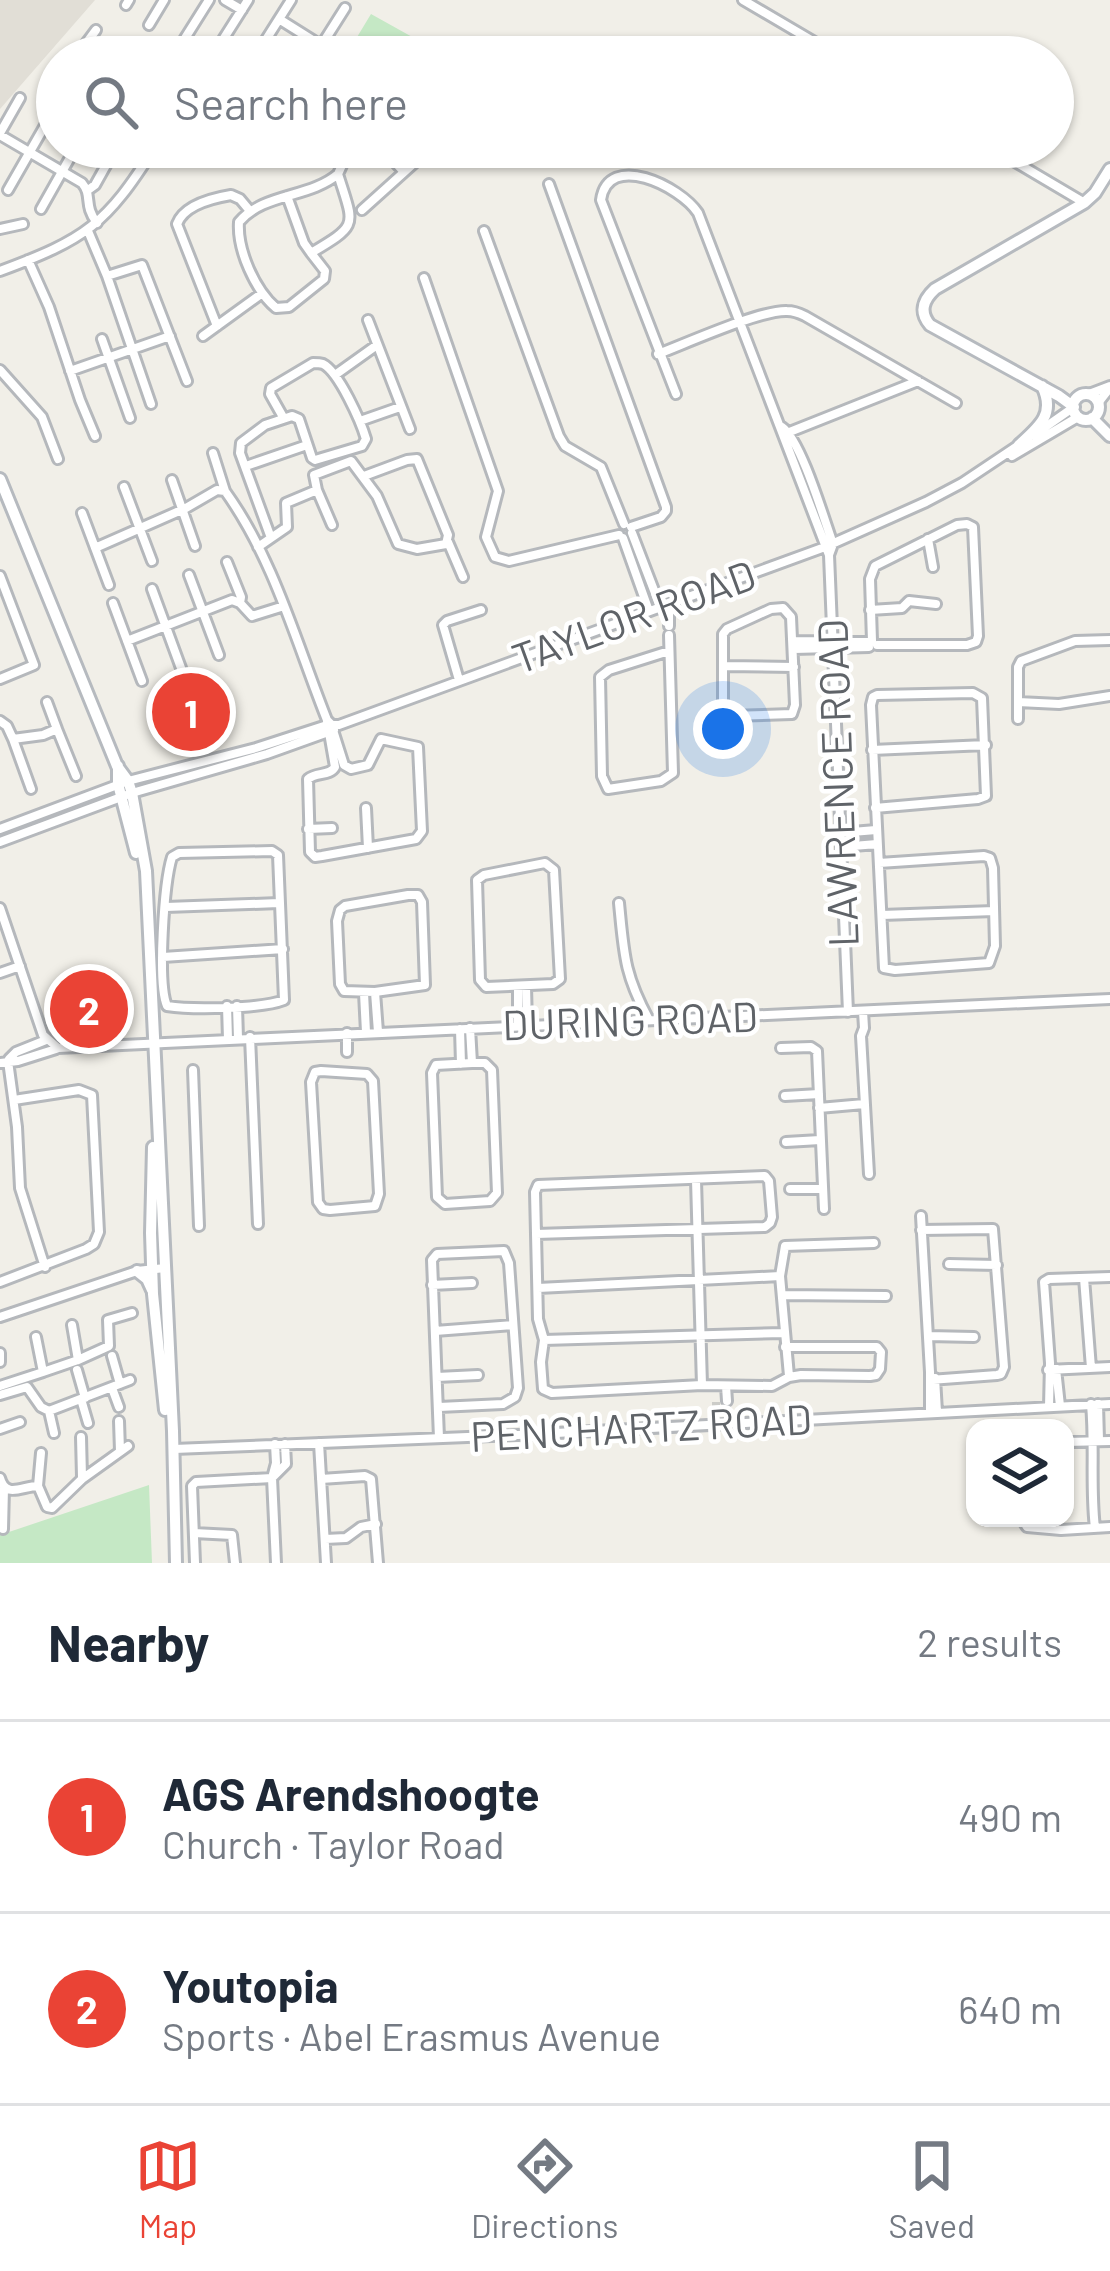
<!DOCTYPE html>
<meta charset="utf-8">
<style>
:root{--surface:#fff;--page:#f6f6f7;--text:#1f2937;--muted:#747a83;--line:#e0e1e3;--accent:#ea4335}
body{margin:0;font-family:Barlow,sans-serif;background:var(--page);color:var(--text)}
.controls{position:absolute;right:36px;bottom:36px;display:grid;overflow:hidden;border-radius:24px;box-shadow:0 3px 9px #0004}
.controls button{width:108px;height:108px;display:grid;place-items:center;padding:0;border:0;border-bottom:3px solid var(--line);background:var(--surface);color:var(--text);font:60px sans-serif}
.you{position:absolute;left:723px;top:729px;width:42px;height:42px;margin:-30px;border:9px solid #fff;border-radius:50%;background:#1a73e8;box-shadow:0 0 0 18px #1a73e833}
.badge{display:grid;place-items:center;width:78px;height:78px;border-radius:50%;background:var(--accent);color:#fff;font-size:39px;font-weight:700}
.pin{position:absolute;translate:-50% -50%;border:6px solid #fff;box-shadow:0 3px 12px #0006}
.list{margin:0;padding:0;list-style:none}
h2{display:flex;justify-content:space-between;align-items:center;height:156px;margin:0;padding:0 48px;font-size:51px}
h2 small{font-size:39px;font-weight:400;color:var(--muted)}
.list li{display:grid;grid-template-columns:78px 1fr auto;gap:36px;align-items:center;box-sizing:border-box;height:192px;padding:0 48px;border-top:3px solid var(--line)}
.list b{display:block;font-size:45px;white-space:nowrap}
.list p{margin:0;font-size:39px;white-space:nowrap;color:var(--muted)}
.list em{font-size:39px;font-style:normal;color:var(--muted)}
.icon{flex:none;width:66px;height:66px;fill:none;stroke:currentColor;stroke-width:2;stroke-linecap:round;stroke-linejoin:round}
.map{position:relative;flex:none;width:1110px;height:1563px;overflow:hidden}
.search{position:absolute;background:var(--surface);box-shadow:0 3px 9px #0004;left:36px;right:36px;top:36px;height:132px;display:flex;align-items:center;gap:30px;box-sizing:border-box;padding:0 42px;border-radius:66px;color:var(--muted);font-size:45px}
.sheet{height:540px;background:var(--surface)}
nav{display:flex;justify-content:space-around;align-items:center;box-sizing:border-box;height:168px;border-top:3px solid var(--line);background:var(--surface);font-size:33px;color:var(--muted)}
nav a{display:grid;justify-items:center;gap:6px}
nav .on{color:var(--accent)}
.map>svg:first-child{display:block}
.education{fill:#e1ded6}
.green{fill:#c5e8c5}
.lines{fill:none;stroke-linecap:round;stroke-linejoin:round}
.street-tunnel{stroke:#ccccc8;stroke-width:8;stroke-dasharray:8 4;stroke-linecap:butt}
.street-casing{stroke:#b5b8bc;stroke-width:14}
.secondary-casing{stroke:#b6babf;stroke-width:16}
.street{stroke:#fff;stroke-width:8}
.secondary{stroke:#fff;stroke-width:10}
.labels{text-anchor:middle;stroke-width:9;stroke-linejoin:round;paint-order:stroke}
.street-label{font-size:42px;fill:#5f6368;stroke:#fff}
</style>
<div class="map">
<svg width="1110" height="1563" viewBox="0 0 1110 1563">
<rect width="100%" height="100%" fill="#f1efe8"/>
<path class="education" d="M 0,0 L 95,0 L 0,109 Z"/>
<path class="green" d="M 371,14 L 432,48 L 426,57 L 345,57 Z
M 149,1485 L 152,1563 L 0,1563 L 0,1535 Z"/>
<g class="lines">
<path class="street-tunnel" d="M 716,1402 L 716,1412"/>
<defs>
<path id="street" d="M 225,0 L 242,10
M 743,0 L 840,57
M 126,5 L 129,0
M 279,19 L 322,46
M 149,25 L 164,0
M 182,43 L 209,0
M 76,57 L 96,30
M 124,57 L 130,48
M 212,57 L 248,0
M 255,57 L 291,0
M 314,57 L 345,8
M 56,85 L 57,83
M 0,133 L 20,98
M 0,135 L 82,183 C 93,196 83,205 97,223
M 337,147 L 343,163 L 338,174 C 354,226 360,224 311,253 L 325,271 L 324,279 L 289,307 L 276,308 C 255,290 237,250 239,222 C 263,193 310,198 338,174
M 381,147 L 404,172
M 990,147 L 1083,202
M 340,155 L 363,147
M 343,163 L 378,147
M 549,184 L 666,507 L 666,511 L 661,517 L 631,527
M 8,190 L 51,115
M 88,190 L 95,185 L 114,151
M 287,196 L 304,243 L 311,253
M 41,209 L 76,147
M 362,210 L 432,147
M 0,229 L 23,224
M 88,231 L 107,276 L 151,404
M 484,231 L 559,436 L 565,446 L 601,467 L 624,524
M 28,260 L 49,307 L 80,400 L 95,436
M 0,271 C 86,239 106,225 155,147
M 107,276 L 142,265 L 187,381
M 424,278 L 498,491 L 486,537 L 495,557 L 509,561 L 619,535
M 368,320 L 410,429
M 217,326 L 177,224 C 184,205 213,198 231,195 L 240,199 L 250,211
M 203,336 L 261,294
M 102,339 L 130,418
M 658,354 C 687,343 760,310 787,311 C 794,311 799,313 805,316 L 956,403
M 0,370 L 42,417 L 58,459
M 70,371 L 170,336
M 335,375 L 377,345
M 676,394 L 601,200 C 608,151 680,186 698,213 L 829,555
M 1089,394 L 1110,386
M 1098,403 L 1109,389
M 360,421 L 400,407
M 782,427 C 801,440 824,519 833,544 L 829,555 L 848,1012
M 787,433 L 918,381
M 1034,435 L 1074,407
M 213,453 L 225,491
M 1012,456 L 1078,417
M 246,466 L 307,445
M 172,480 L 195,546
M 124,487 L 152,561
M 317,490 L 332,525
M 82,513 L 109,585
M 632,533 L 660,606
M 271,538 L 240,453 L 241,443 L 265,425 L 292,416 L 299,419 L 312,458 L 315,460 L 362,446 L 366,439 C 361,422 339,372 323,364 C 320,363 316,363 313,363 L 271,388 L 270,394 L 283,417
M 623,538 L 649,611
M 928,539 L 933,567
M 448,542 L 463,577
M 258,547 L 287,527 L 286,503 L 317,490 L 314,475 L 351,461 L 377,496 L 398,544 L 417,549 L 446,544 L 448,535 L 417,459 L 407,460 L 364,476
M 95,548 L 186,508 L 217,490 L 225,491 C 274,559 296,642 327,720 L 331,724 L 344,765 L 351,769 L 368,765 L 381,739 L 418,747 L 422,831 L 416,839 L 322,856 L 315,857 L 310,852 L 308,779 C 316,772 330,776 335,767 L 327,721
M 227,562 L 241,597 L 240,603
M 189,575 L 219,655
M 0,576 L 34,665 L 0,679
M 152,589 L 181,668
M 113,603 L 142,681
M 783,608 L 791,617 L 795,705 L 792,714 L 729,716 L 723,709 L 723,634 L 727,629 L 771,609 Z
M 870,610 L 902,608 L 909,601 L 936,604
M 252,616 L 284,606
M 669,626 L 669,604
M 669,635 L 673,773 L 661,781 L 608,789 L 602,776 L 600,677 L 609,670 L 669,651
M 127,641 L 232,600 L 240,603 L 252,616
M 793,641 L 871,642
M 872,641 L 870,579 L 875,566 L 957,525 L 967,524 L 973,527 L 978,636 L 976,642 L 967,645 L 877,645
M 794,649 L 869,647
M 724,666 L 794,667
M 459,680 L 443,625 L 447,621 L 481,610
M 1018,702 L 1059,704 L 1110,696
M 1018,719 L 1018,667 L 1021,661 L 1075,641 L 1110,640
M 0,721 L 7,726 L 13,739 L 43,735 L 57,729 L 47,702
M 57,729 L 76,776
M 13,739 L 31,789
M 872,750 L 986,745
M 366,808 L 368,848
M 875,808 L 978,799 L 986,796 L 982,698 L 973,693 L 877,695 L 873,697 L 871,705 L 884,968 L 895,970 L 989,963 L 995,946 L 993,868 L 990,858 L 984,856 L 879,863
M 0,829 L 128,781 L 256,748 L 327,725 L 339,725 L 825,547 L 926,502 L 962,483 L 1022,443
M 308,829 L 332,828
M 840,833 L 876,830
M 0,842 L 132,793 L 267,754 L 334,730
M 841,847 L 877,844
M 272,851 L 278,855 L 284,1000 C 261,1009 192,1010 167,1006 C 157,983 164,883 172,857 L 179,853 Z
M 545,863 L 554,870 L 560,979 L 553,984 L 486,987 L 480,980 L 477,880 L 484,875 Z
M 408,895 L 418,895 L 422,902 L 425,985 L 375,992 L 344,991 L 340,984 L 337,921 L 340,910 L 345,906 Z
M 619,903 C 624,954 624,974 649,1020
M 166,907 L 279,903
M 0,908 L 43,1035 L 58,1048 L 1110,999
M 882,915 L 994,911
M 163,957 L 283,949
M 0,973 L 20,966
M 518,986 L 518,1026
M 526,986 L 527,1025
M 375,992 L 378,1032
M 364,993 L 366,1032
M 227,1006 L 228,1039
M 237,1006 L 238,1038
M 863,1011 L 864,1028 L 861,1036 L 869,1174
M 470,1028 L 472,1063
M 460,1029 L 461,1064
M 347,1033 L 347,1052
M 250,1037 L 258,1224
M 781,1048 L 811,1047 L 817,1051 L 824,1209
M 9,1059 L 16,1052 L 46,1040
M 8,1061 L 17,1127 L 20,1188 L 45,1267
M 0,1063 L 18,1061 L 56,1049
M 472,1063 L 485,1063 L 492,1070 L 497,1193 L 490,1201 L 445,1204 L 437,1197 L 432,1073 L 436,1065 Z
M 193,1070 L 199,1226
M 321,1071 L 367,1074 L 373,1081 L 379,1194 L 375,1206 L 330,1210 L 323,1209 L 318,1202 L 311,1082 L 315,1072 Z
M 785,1096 L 819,1094
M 819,1108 L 864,1104
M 786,1142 L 820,1140
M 765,1176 L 769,1181 L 772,1217 L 770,1223 L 765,1227 L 536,1234 L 535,1192 L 538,1185 Z
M 696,1180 L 702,1385
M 790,1189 L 823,1189
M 921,1216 L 930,1372 L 930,1413
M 921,1230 L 993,1229 L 1004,1367 L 1001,1374 L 997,1375 L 930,1380
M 536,1234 L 538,1319 L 544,1340
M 949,1264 L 997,1265
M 1084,1278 L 1091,1368
M 0,1282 L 86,1249 L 94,1244 L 99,1232 L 92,1095 L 79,1090 L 14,1100
M 432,1285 L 472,1283
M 538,1288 L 780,1276
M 782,1295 L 886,1296
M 0,1317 L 137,1271 L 165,1268
M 435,1331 L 513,1325
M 783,1333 L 544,1340 L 541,1362 L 543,1389 L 552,1393 L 702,1385 L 772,1386 L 789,1377 L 801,1375 L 870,1376 L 876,1375 L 880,1369 L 881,1352 L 877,1347 L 785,1347
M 928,1336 L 974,1337
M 0,1353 L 0,1362
M 112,1356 L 120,1384
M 78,1360 L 109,1346 L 108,1320 L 132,1313
M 1056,1369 L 1060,1406
M 77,1370 L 85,1398
M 1048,1370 L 1110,1367
M 43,1372 L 78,1360 L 72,1325
M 789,1376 L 780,1276 L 785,1246 L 874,1243
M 437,1377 L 478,1375
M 935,1378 L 937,1412
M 0,1386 L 43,1372 L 36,1337
M 726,1386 L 727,1401
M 112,1388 L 119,1407
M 0,1395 L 27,1387 L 41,1407 L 49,1411 L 130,1380
M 81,1399 L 88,1423
M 1091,1404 C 1095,1446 1090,1486 1095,1528
M 1098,1404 L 1099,1440
M 439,1407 L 503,1404 L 515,1397 L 518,1388 L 509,1263 L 504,1251 L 437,1254 L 432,1260 L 439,1438
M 1049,1407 L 1050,1363 L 1044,1282 L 1049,1279 L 1110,1277
M 49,1411 L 54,1433
M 119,1421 L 120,1451
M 0,1429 L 20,1422
M 81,1437 L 82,1477
M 1065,1442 L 1110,1441
M 319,1443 L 326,1563
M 275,1444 L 276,1463 L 272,1478 L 276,1563
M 174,1449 L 518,1435 L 1110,1404
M 0,1478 C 6,1499 22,1486 38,1486 L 47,1507 L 52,1508 L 82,1479 L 128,1446
M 321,1479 L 365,1476 L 371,1479 L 378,1563
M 38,1486 L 41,1453
M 1021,1518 L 1027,1527 L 1061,1530 L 1110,1527
M 3,1529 L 4,1488
M 194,1533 L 232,1535 L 235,1563
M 325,1539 L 346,1538 L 361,1527 L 376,1524
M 195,1563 L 192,1486 L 196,1482 L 272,1478 L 286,1464 L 285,1444"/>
<path id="secondary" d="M1073 407a13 13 0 1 1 26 0a13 13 0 1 1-26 0Z
M 1074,407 L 1059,396 L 930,325 C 919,312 923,300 935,289 L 1084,203 L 1095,193 L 1110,169
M 1092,418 L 1110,436
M 1019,445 C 1039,427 1056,414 1042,386
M 0,479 L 117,766 L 128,781 L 132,793 L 146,871 L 173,1431 L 176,1563
M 118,766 L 118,784 L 136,853
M 153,1147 L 151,1233 L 153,1294 L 165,1410
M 137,1271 L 147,1279 L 152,1290"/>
</defs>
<use href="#street" class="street-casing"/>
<use href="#secondary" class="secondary-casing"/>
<use href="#street" class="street"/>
<use href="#secondary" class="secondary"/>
</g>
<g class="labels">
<g class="street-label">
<text transform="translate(634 617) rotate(-20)" y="15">TAYLOR ROAD</text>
<text transform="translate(838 783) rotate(-92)" y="15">LAWRENCE ROAD</text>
<text transform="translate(630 1021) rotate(-2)" y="15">DURING ROAD</text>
<text transform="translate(641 1428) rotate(-3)" y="15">PENCHARTZ ROAD</text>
</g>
</g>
</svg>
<div class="controls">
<button><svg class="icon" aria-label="layers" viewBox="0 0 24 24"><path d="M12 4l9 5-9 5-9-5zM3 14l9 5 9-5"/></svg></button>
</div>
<div class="you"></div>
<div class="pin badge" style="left:191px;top:712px">1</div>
<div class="pin badge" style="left:89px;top:1009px">2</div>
<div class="search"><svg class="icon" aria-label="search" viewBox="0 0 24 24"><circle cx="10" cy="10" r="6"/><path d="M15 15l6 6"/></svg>Search here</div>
</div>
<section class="sheet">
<h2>Nearby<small>2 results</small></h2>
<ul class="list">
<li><span class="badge">1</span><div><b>AGS Arendshoogte</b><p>Church · Taylor Road</p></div><em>490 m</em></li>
<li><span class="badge">2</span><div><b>Youtopia</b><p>Sports · Abel Erasmus Avenue</p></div><em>640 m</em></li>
</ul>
</section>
<nav>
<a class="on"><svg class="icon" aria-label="map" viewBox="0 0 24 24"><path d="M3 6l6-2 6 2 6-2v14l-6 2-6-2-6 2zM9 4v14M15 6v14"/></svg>Map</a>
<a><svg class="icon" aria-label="directions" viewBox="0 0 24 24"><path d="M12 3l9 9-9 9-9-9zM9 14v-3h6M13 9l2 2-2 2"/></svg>Directions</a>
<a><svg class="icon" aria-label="saved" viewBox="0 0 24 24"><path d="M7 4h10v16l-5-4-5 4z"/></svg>Saved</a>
</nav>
